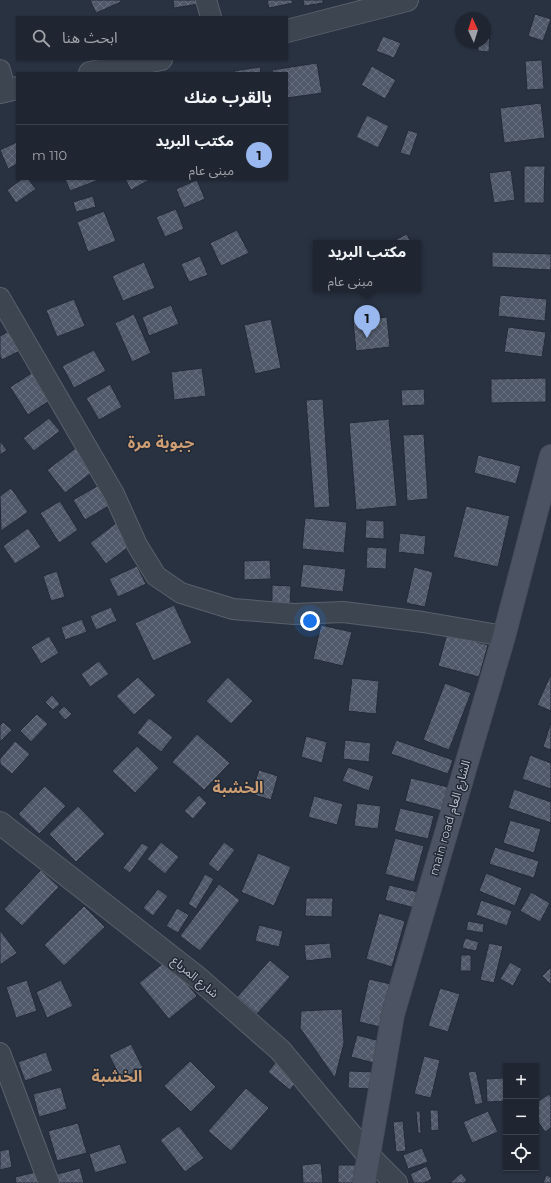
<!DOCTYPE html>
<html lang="ar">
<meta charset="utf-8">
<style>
:root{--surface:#1f2631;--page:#272e39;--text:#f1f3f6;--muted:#a1a5ab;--line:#3c434d;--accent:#9ab8f0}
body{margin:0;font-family:Montserrat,"Noto Sans Arabic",sans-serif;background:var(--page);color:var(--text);direction:rtl}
.controls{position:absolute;right:12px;bottom:12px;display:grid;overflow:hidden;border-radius:0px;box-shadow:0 1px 3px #0004}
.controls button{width:36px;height:36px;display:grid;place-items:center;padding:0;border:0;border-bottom:1px solid var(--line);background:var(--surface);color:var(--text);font:20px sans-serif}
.compass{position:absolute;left:455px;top:12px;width:36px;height:36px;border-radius:50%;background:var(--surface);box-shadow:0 1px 3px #0004;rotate:356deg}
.you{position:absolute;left:310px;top:621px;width:14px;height:14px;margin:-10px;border:3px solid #fff;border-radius:50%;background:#1a73e8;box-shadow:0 0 0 6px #1a73e833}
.badge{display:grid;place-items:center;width:26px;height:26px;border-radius:50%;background:var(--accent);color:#111;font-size:13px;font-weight:700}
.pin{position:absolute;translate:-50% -33px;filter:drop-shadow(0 1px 2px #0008)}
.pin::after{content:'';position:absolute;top:21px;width:14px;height:12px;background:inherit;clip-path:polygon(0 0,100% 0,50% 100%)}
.popup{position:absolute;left:313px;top:240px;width:108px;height:52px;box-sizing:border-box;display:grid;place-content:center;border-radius:0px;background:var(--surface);filter:drop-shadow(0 1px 3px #0005);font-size:13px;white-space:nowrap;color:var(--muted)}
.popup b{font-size:15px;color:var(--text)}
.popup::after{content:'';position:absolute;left:50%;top:100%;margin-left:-8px;border:8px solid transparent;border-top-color:var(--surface)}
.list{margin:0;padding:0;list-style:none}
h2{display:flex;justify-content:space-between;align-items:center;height:52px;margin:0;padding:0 16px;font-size:17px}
h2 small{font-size:13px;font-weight:400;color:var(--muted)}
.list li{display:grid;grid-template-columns:26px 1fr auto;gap:12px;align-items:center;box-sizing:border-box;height:56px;padding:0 16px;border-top:1px solid var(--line)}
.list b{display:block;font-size:15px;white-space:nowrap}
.list p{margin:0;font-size:13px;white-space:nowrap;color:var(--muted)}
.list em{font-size:13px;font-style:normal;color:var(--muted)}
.icon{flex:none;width:22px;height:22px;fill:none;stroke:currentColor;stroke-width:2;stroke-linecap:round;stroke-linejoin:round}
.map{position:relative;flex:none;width:551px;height:1183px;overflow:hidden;direction:ltr}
.search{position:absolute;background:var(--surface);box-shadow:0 1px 3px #0004;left:16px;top:16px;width:272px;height:44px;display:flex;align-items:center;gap:10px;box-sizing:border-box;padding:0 14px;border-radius:0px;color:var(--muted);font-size:15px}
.panel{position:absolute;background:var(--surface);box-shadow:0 1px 3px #0004;left:16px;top:72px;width:272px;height:108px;border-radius:0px;direction:rtl}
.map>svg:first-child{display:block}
.building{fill:url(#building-cross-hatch);stroke:#242b38}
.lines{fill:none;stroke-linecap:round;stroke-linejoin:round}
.minor-casing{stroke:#58606b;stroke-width:22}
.tertiary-casing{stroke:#58606b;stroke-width:24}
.secondary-casing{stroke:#474e5a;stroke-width:24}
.minor{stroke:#3d4551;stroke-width:20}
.tertiary{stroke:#3d4551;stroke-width:22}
.secondary{stroke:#4c5463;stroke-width:22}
.labels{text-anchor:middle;stroke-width:3;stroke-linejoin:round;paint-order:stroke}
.street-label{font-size:12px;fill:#bac0cb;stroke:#222936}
.district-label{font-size:16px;font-weight:bold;fill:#cd9e73;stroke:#222936}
</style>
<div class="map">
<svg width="551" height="1183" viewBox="0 0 551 1183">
<defs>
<pattern id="building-cross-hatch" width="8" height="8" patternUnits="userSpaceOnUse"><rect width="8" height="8" fill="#505969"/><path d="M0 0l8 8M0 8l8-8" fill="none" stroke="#676f7d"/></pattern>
</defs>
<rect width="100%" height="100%" fill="#293241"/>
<path class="building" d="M 90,0 L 120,0 L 121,2 L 96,13 Z
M 173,0 L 205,0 L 205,3 L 174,8 Z
M 267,0 L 292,0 L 293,3 L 269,8 Z
M 303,0 L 323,0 L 323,3 L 304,6 Z
M 535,14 L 551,19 L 543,41 L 528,36 Z
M 485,26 L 490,26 L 489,52 L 478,51 L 478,42 L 485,42 Z
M 383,36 L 401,43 L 394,58 L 376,51 Z
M 542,60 L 544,89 L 527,90 L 525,61 Z
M 317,63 L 322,93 L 287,98 L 287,73 L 273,73 L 272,70 Z
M 372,66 L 396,80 L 385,99 L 361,85 Z
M 260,67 L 261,73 L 234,73 L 234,71 Z
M 541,103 L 545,138 L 504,143 L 500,108 Z
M 367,115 L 389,126 L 378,148 L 356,137 Z
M 408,130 L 418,133 L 410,156 L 400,153 Z
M 17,142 L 17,164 L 8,169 L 0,150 Z
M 524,166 L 545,166 L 544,203 L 524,203 Z
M 511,170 L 515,200 L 494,203 L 489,173 Z
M 22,179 L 28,179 L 36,189 L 16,203 L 7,190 Z
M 65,179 L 101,179 L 70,191 Z
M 125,179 L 151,179 L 131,190 Z
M 197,180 L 205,199 L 184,208 L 176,189 Z
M 93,196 L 96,207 L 76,212 L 73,202 Z
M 176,209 L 184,229 L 165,237 L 156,217 Z
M 104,211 L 116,241 L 88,252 L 77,222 Z
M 237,230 L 249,253 L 221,266 L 210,243 Z
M 407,234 L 411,243 L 389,243 Z
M 492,252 L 551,254 L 551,270 L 492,267 Z
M 200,256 L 208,275 L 189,282 L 181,264 Z
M 144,262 L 155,288 L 123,301 L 112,276 Z
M 500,295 L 547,299 L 545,321 L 498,316 Z
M 74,299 L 85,326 L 57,337 L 46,310 Z
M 171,305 L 179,324 L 149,336 L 142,317 Z
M 134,314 L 151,353 L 132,362 L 115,323 Z
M 387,317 L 390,347 L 356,351 L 353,321 Z
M 271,319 L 281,368 L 255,374 L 244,325 Z
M 18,326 L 29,346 L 2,360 L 0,356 L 0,336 Z
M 508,327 L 546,332 L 542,357 L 504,352 Z
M 94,350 L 106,371 L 74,388 L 62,366 Z
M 46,364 L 64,391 L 28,415 L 10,387 Z
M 202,368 L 206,396 L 174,400 L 171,372 Z
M 546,378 L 546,402 L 491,403 L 491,379 Z
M 110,384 L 122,407 L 99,420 L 86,398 Z
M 424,389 L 425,405 L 402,406 L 401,390 Z
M 323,399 L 330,507 L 314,508 L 306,400 Z
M 49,418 L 60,431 L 34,451 L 23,438 Z
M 389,419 L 397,506 L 356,510 L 349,423 Z
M 424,434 L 428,499 L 407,501 L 403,435 Z
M 0,441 L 7,450 L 0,455 Z
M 81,444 L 99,467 L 65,493 L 47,470 Z
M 478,455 L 521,466 L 516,484 L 474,473 Z
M 106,481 L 117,501 L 85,520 L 73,500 Z
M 11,488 L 28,512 L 1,531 L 0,496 Z
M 60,501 L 78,530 L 59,543 L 40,513 Z
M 466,506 L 510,516 L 498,567 L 453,557 Z
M 305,518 L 347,522 L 344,553 L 302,549 Z
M 366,520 L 384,521 L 384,539 L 365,538 Z
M 119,521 L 135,542 L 106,564 L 90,543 Z
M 28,528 L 41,547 L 15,564 L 3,546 Z
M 400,533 L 426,536 L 424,555 L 398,552 Z
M 367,547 L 387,548 L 386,569 L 366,568 Z
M 270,560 L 271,579 L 244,580 L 244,561 Z
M 303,564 L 346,569 L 343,592 L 300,587 Z
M 137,566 L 146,584 L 118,597 L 109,579 Z
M 414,567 L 433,572 L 425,607 L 406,603 Z
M 57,571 L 65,597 L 51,601 L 43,576 Z
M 272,585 L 291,586 L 290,605 L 272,604 Z
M 174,605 L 192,643 L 153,661 L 135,623 Z
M 111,607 L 117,621 L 96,630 L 90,616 Z
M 82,619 L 87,632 L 65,640 L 61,627 Z
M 321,625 L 352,632 L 343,666 L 313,659 Z
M 447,634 L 488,645 L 479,677 L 438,666 Z
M 49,636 L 59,653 L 41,664 L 31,647 Z
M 99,661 L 109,674 L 90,687 L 81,674 Z
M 551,674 L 551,711 L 537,705 Z
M 138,677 L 156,695 L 134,715 L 116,696 Z
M 228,677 L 253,701 L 231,724 L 206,701 Z
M 352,678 L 379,681 L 376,714 L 348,711 Z
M 445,683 L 471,693 L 449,750 L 423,740 Z
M 52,695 L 60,704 L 53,710 L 45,702 Z
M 64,706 L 72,714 L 65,720 L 58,712 Z
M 37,714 L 48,724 L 31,742 L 20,731 Z
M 149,718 L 173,737 L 161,752 L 137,733 Z
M 3,722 L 12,730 L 0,742 L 0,725 Z
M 551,722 L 551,750 L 543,747 Z
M 197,734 L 230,763 L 204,790 L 172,762 Z
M 306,736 L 327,742 L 322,763 L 301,757 Z
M 345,740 L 371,743 L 369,762 L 343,759 Z
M 396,740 L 453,760 L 448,774 L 391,754 Z
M 15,741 L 30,754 L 12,774 L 0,764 L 0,759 Z
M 137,746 L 159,768 L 135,793 L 112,771 Z
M 530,755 L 551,763 L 551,789 L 522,779 Z
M 348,767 L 374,776 L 369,791 L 342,781 Z
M 259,770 L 278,776 L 271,800 L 251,794 Z
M 411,778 L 448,787 L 442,811 L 405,801 Z
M 45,786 L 66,806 L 39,834 L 18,814 Z
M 514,789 L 551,802 L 551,823 L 508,808 Z
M 199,795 L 207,803 L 193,819 L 184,811 Z
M 314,796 L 343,804 L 337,825 L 308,817 Z
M 357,803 L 381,806 L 378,829 L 354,826 Z
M 78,806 L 105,834 L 76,862 L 49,834 Z
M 400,808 L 434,816 L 428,839 L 394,831 Z
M 510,820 L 541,829 L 534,853 L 503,843 Z
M 395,838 L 424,846 L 414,882 L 385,874 Z
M 161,842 L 179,857 L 165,874 L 147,859 Z
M 224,842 L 235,850 L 218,872 L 208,864 Z
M 142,843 L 149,847 L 130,873 L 123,868 Z
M 495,847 L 539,861 L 534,878 L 489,864 Z
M 258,853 L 291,867 L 274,906 L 241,892 Z
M 41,870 L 59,887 L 22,926 L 4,909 Z
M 486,873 L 522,888 L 515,906 L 479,891 Z
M 205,874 L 214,879 L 196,909 L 188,904 Z
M 219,884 L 240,900 L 200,951 L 180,936 Z
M 389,885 L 426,894 L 422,910 L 385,900 Z
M 158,889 L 168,896 L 153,916 L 143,908 Z
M 531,892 L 550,903 L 540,922 L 520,911 Z
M 306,898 L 333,898 L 332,917 L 305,916 Z
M 481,900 L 512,911 L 507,926 L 476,915 Z
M 84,906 L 105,927 L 64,966 L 44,945 Z
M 177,908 L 189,915 L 178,933 L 166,926 Z
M 379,913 L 405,921 L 392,967 L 366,959 Z
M 468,921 L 484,924 L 483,933 L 466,930 Z
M 259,925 L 283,931 L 279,947 L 255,941 Z
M 0,930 L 17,953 L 0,965 Z
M 465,938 L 479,942 L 476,951 L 462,948 Z
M 330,943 L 332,958 L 306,961 L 304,945 Z
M 489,943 L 503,946 L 494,983 L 480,980 Z
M 461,955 L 471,955 L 471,971 L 460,971 Z
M 167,960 L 197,996 L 169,1019 L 139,983 Z
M 270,960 L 290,977 L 257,1014 L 237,997 Z
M 510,962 L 522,969 L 513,986 L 500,979 Z
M 551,967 L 551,985 L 542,976 Z
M 369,979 L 395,985 L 385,1028 L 359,1022 Z
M 27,980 L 37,1011 L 16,1018 L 6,987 Z
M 61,980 L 73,1006 L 47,1018 L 36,992 Z
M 440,988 L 460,994 L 448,1032 L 428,1026 Z
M 342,1009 L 344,1043 L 335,1078 L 300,1028 L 301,1011 Z
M 357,1035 L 380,1041 L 374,1063 L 351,1057 Z
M 131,1044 L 143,1068 L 121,1079 L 109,1055 Z
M 46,1052 L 53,1071 L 25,1081 L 18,1062 Z
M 424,1056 L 440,1060 L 431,1098 L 414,1094 Z
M 279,1058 L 301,1076 L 290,1090 L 268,1072 Z
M 190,1061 L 216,1087 L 191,1112 L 164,1086 Z
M 349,1071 L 375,1072 L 374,1089 L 348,1088 Z
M 476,1071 L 483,1103 L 475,1105 L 468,1072 Z
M 504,1078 L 506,1101 L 487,1102 L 486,1079 Z
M 61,1087 L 67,1109 L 39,1117 L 33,1094 Z
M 246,1088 L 269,1108 L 231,1151 L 208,1131 Z
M 549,1094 L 551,1097 L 551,1128 L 545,1132 L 536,1118 L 536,1103 Z
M 430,1110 L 438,1110 L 439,1130 L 431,1131 Z
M 416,1111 L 420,1111 L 421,1133 L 418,1133 Z
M 488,1111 L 498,1132 L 472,1143 L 463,1122 Z
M 403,1121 L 406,1151 L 396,1152 L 393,1122 Z
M 78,1123 L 87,1153 L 57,1161 L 48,1131 Z
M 179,1126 L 204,1158 L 185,1172 L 160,1140 Z
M 120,1144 L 127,1163 L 95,1173 L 89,1154 Z
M 422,1148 L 428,1162 L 408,1169 L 403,1155 Z
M 9,1149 L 12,1167 L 0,1170 L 0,1151 Z
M 321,1163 L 323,1183 L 303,1183 L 302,1165 Z
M 338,1165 L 363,1165 L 363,1183 L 338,1183 Z
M 427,1166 L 432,1179 L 424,1183 L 414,1183 L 410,1174 Z
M 80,1168 L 84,1183 L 56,1183 L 54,1175 Z
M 36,1172 L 39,1183 L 16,1183 L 15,1177 Z
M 461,1173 L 467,1180 L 464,1183 L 450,1183 Z
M 546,1175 L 551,1177 L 551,1183 L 543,1183 Z"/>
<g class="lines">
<defs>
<path id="minor" d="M 206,0 L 211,17
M 0,70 L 5,90
M 0,298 L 114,494 L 137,545 L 156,576 L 181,593 L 233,609 L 294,614 L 343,612 L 423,622 L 504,636
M 0,1053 L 49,1183"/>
<path id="tertiary" d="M 287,31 L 407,0
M 90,73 L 161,59
M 0,92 L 17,88
M 0,823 L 198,978 L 280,1050 L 367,1154 L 396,1183"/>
<path id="secondary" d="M 364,1183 L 393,1014 L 504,636 L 551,456"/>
</defs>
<use href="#minor" class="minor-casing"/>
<use href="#tertiary" class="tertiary-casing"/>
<use href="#secondary" class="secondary-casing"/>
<use href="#minor" class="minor"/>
<use href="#tertiary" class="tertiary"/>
<use href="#secondary" class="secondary"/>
</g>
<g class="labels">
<g class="street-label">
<text transform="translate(450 818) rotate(-74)" y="4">main road الشارع العام</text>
<text transform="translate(195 977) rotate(40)" y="4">شارع المرباع</text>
</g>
<g class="district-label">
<text x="161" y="448">جبوبة مرة</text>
<text x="238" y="793">الخشبة</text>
<text x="117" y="1082">الخشبة</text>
</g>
</g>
</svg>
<div class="controls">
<button>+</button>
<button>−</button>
<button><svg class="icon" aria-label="locate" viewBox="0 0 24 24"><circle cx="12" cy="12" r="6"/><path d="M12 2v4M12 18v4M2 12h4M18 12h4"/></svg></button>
</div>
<svg class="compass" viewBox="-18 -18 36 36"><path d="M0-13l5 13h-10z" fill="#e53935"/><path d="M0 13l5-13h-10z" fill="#a1a5ab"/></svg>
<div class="you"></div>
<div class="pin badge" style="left:367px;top:338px">1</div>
<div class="popup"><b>مكتب البريد</b>مبنى عام</div>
<div class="search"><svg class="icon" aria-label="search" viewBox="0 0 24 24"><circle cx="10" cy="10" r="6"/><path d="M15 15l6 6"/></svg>ابحث هنا</div>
<section class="panel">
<h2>بالقرب منك<small></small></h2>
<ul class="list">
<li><span class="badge">1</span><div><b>مكتب البريد</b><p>مبنى عام</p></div><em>110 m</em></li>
</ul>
</section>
</div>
